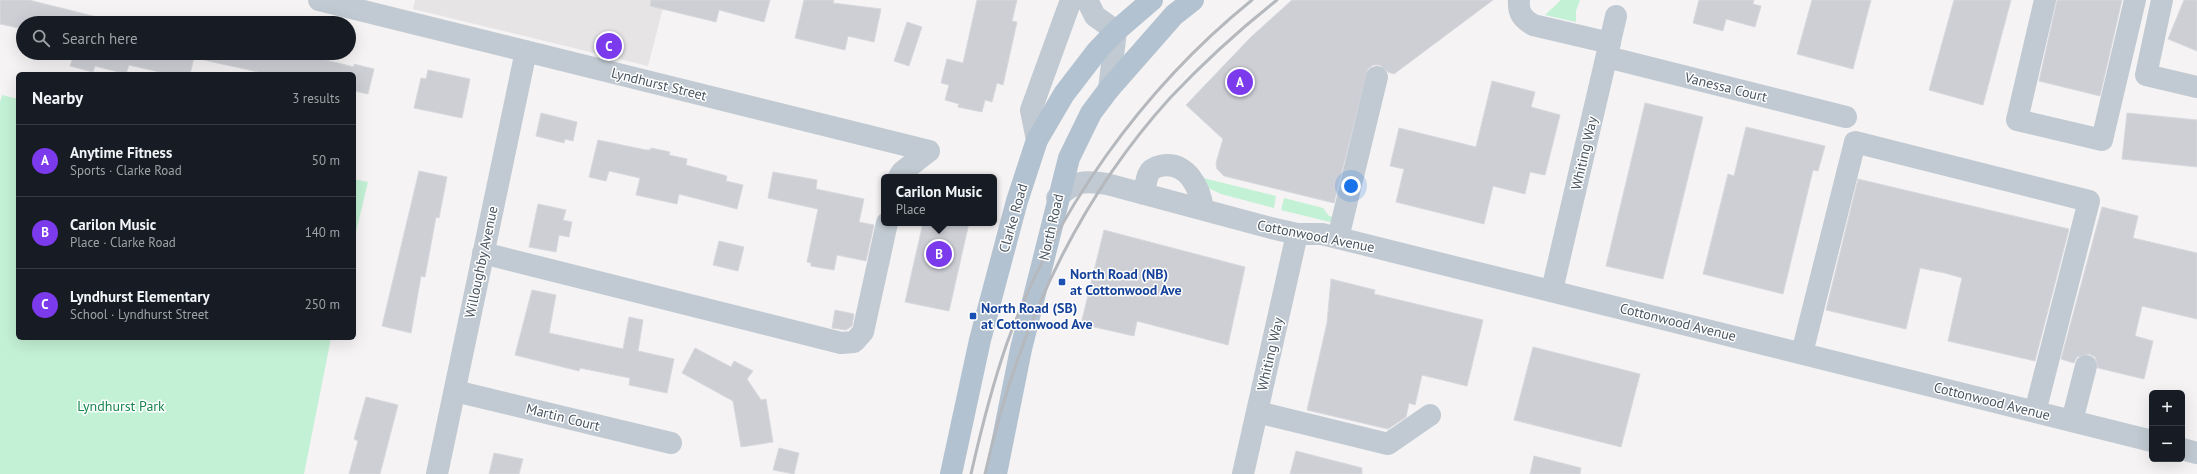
<!DOCTYPE html>
<meta charset="utf-8">
<style>
:root{--surface:#171b24;--page:#242831;--text:#f1f3f6;--muted:#9ea1a6;--line:#363941;--accent:#7c3aed}
body{margin:0;font-family:"PT Sans",sans-serif;background:var(--page);color:var(--text)}
.controls{position:absolute;right:12px;bottom:12px;display:grid;overflow:hidden;border-radius:6px;box-shadow:0 4px 16px #0002}
.controls button{width:36px;height:36px;display:grid;place-items:center;padding:0;border:0;border-bottom:1px solid var(--line);background:var(--surface);color:var(--text);font:20px sans-serif}
.you{position:absolute;left:1351px;top:186px;width:14px;height:14px;margin:-10px;border:3px solid #fff;border-radius:50%;background:#1a73e8;box-shadow:0 0 0 6px #1a73e833}
.badge{display:grid;place-items:center;width:26px;height:26px;border-radius:50%;background:var(--accent);color:#fff;font-size:13px;font-weight:700}
.pin{position:absolute;translate:-50% -50%;border:2px solid #fff;box-shadow:0 1px 4px #0006}
.popup{position:absolute;left:881px;top:174px;width:116px;height:52px;box-sizing:border-box;display:grid;place-content:center;border-radius:6px;background:var(--surface);filter:drop-shadow(0 1px 3px #0005);font-size:13px;white-space:nowrap;color:var(--muted)}
.popup b{font-size:15px;color:var(--text)}
.popup::after{content:'';position:absolute;left:50%;top:100%;margin-left:-8px;border:8px solid transparent;border-top-color:var(--surface)}
.list{margin:0;padding:0;list-style:none}
h2{display:flex;justify-content:space-between;align-items:center;height:52px;margin:0;padding:0 16px;font-size:17px}
h2 small{font-size:13px;font-weight:400;color:var(--muted)}
.list li{display:grid;grid-template-columns:26px 1fr auto;gap:12px;align-items:center;box-sizing:border-box;height:72px;padding:0 16px;border-top:1px solid var(--line)}
.list b{display:block;font-size:15px;white-space:nowrap}
.list p{margin:0;font-size:13px;white-space:nowrap;color:var(--muted)}
.list em{font-size:13px;font-style:normal;color:var(--muted)}
.icon{flex:none;width:22px;height:22px;fill:none;stroke:currentColor;stroke-width:2;stroke-linecap:round;stroke-linejoin:round}
.map{position:relative;flex:none;width:2197px;height:474px;overflow:hidden}
.search{position:absolute;background:var(--surface);box-shadow:0 4px 16px #0002;left:16px;top:16px;width:340px;height:44px;display:flex;align-items:center;gap:10px;box-sizing:border-box;padding:0 14px;border-radius:22px;color:var(--muted);font-size:15px}
.panel{position:absolute;background:var(--surface);box-shadow:0 4px 16px #0002;left:16px;top:72px;width:340px;height:268px;border-radius:6px}
.map>svg:first-child{display:block}
.education{fill:#e6e4e5}
.green{fill:#c3f1d5}
.building{fill:#cdcfd5;stroke:#d7d9de}
.lines{fill:none;stroke-linecap:round;stroke-linejoin:round}
.minor{stroke:#c1cad2;stroke-width:22}
.major{stroke:#b3c2d1;stroke-width:22}
.rail{stroke:#b5b8bd;stroke-width:3}
.transit-dot{fill:#1a4fb4;stroke:#fff;stroke-width:1.5}
.labels{text-anchor:middle;stroke-width:3;stroke-linejoin:round;paint-order:stroke}
.street-label{font-size:14px;fill:#4a5661;stroke:#fff}
.transit-label{font-size:14px;font-weight:bold;fill:#164399;stroke:#fff;text-anchor:start}
.park-label{font-size:14px;fill:#17864f;stroke:#fff}
</style>
<div class="map">
<svg width="2197" height="474" viewBox="0 0 2197 474">
<rect width="100%" height="100%" fill="#f5f3f3"/>
<path class="education" d="M 415,0 L 665,0 L 648,66 L 413,9 Z"/>
<path class="green" d="M 1561,0 L 1580,0 L 1576,11 L 1576,22 L 1545,15 Z
M 2,95 L 18,99 L 18,338 L 331,338 L 304,474 L 0,474 L 0,102 Z
M 1199,177 L 1276,196 L 1274,208 L 1221,194 L 1206,187 Z
M 354,179 L 368,182 L 354,240 Z
M 1284,198 L 1323,208 L 1329,216 L 1335,217 L 1330,222 L 1281,210 Z"/>
<path class="building" d="M 0,0 L 29,0 L 97,17 L 97,21 L 103,22 L 23,23 L 23,29 L 0,24 Z
M 651,0 L 770,0 L 764,22 L 719,10 L 716,22 L 650,6 Z
M 804,0 L 834,0 L 833,3 L 881,9 L 874,42 L 848,36 L 845,50 L 795,38 Z
M 977,0 L 1017,0 L 1012,21 L 1017,22 L 1003,85 L 997,83 L 992,102 L 985,100 L 982,112 L 958,107 L 959,104 L 945,100 L 949,85 L 941,83 L 947,59 L 963,63 Z
M 1292,0 L 1493,0 L 1394,74 L 1388,72 L 1380,65 L 1373,65 L 1368,69 L 1334,203 L 1224,176 L 1217,169 L 1216,163 L 1223,139 L 1186,105 L 1251,37 Z
M 1699,0 L 1754,0 L 1753,4 L 1761,6 L 1755,27 L 1726,19 L 1723,31 L 1693,23 Z
M 1812,0 L 1871,0 L 1853,69 L 1797,54 Z
M 1954,0 L 2011,0 L 1983,105 L 1929,90 Z
M 2057,0 L 2122,0 L 2100,96 L 2039,81 Z
M 2184,0 L 2197,0 L 2197,51 L 2168,39 Z
M 907,22 L 922,27 L 909,66 L 894,61 Z
M 67,53 L 195,53 L 190,74 L 168,74 L 129,65 L 126,74 L 95,66 L 93,72 L 70,66 L 72,60 L 66,58 Z
M 205,53 L 298,53 L 354,67 L 354,64 L 374,69 L 368,94 L 354,91 L 354,74 L 258,74 L 258,72 L 204,60 Z
M 428,70 L 470,79 L 462,118 L 414,108 L 421,78 L 426,79 Z
M 1492,81 L 1535,92 L 1531,107 L 1560,115 L 1545,175 L 1530,172 L 1525,194 L 1493,186 L 1484,224 L 1396,202 L 1404,169 L 1390,166 L 1399,128 L 1476,147 Z
M 1645,103 L 1703,117 L 1663,279 L 1606,266 Z
M 541,113 L 577,122 L 573,141 L 565,139 L 564,143 L 536,136 Z
M 2127,113 L 2197,120 L 2197,167 L 2122,159 Z
M 1746,127 L 1825,146 L 1818,171 L 1813,170 L 1783,294 L 1703,274 L 1728,174 L 1734,176 Z
M 598,140 L 646,150 L 650,150 L 651,148 L 670,152 L 669,155 L 687,159 L 686,165 L 727,176 L 726,181 L 743,185 L 737,209 L 679,194 L 677,204 L 636,195 L 640,178 L 609,171 L 606,181 L 589,177 Z
M 419,171 L 447,177 L 439,218 L 436,217 L 425,277 L 421,276 L 411,333 L 382,326 Z
M 773,172 L 817,180 L 816,189 L 864,199 L 859,222 L 874,225 L 866,261 L 837,255 L 834,270 L 811,266 L 811,263 L 807,262 L 818,209 L 768,198 Z
M 1858,179 L 2069,229 L 2035,361 L 1948,341 L 1962,278 L 1945,273 L 1920,268 L 1906,329 L 1826,310 Z
M 538,204 L 566,210 L 563,220 L 572,222 L 569,237 L 559,235 L 556,252 L 529,247 Z
M 2102,207 L 2138,216 L 2133,238 L 2197,253 L 2197,319 L 2142,306 L 2135,336 L 2153,341 L 2144,379 L 2098,368 L 2095,357 L 2089,354 L 2077,357 L 2074,363 L 2061,359 Z
M 923,223 L 969,223 L 949,311 L 905,302 Z
M 1104,230 L 1245,267 L 1228,345 L 1137,321 L 1134,336 L 1081,324 Z
M 719,241 L 744,247 L 738,271 L 713,265 Z
M 1331,279 L 1375,290 L 1374,294 L 1483,320 L 1467,386 L 1422,375 L 1415,405 L 1409,403 L 1406,417 L 1388,429 L 1307,410 L 1327,323 Z
M 532,290 L 556,295 L 549,333 L 623,349 L 629,317 L 643,320 L 638,351 L 674,359 L 667,393 L 629,385 L 630,378 L 580,368 L 579,371 L 515,355 Z
M 835,310 L 854,314 L 852,326 L 846,330 L 832,328 Z
M 1533,347 L 1640,374 L 1621,447 L 1514,420 Z
M 695,348 L 731,367 L 734,361 L 753,371 L 747,379 L 761,400 L 766,399 L 773,442 L 741,447 L 733,401 L 682,373 Z
M 366,397 L 398,405 L 380,474 L 349,474 L 358,441 L 354,439 Z
M 779,448 L 799,453 L 794,474 L 773,470 Z
M 1296,451 L 1362,468 L 1362,474 L 1290,474 Z
M 494,453 L 523,459 L 519,474 L 489,474 Z
M 1534,456 L 1581,468 L 1580,474 L 1530,474 Z"/>
<g class="lines">
<path class="minor" d="M 319,0 L 929,151
M 1087,0 L 1095,16 L 1116,31 L 1109,89
M 1519,0 C 1518,13 1522,18 1533,25 L 1610,43
M 2045,0 L 2017,120 L 2102,140 L 2135,0
M 2162,0 L 2146,75 L 2197,87
M 1607,57 L 1846,117
M 1037,140 L 1031,110 L 1071,0
M 899,177 L 902,172 L 929,151
M 1144,194 C 1145,188 1146,181 1148,175 C 1150,170 1155,167 1160,166 C 1187,160 1200,188 1203,209
M 1057,198 C 1075,181 1083,180 1107,184 L 1271,228 L 1297,234 L 1322,234 L 1338,238 L 2152,441
M 1338,238 L 1377,77
M 483,253 L 841,343 L 854,342 L 863,332 L 887,223
M 1552,290 L 1616,16
M 1802,353 L 1855,142 L 2089,201 L 2035,412
M 455,391 L 671,443
M 1257,412 L 1388,444 L 1430,415
M 2072,421 L 2086,366
M 2182,449 L 2197,453
M 437,474 L 526,51
M 1243,474 L 1297,234"/>
<path class="major" d="M 951,474 L 980,340 L 1017,201 L 1037,140 L 1064,94 L 1097,51 L 1116,31 L 1152,0
M 996,474 L 1021,349 L 1069,158 L 1091,113 L 1109,89 L 1174,15 L 1193,0"/>
<path class="rail" d="M 971,474 C 981,430 992,386 1007,343 C 1056,210 1142,89 1252,0
M 985,474 C 1016,336 1074,204 1170,98 C 1203,63 1239,30 1277,0"/>
</g>
<g class="transit-dot">
<rect x="1058" y="278" width="8" height="8" rx="2"/>
<rect x="969" y="312" width="8" height="8" rx="2"/>
</g>
<g class="labels">
<g class="street-label">
<text transform="translate(659 84) rotate(14)" y="5">Lyndhurst Street</text>
<text transform="translate(1726 87) rotate(14)" y="5">Vanessa Court</text>
<text transform="translate(1584 153) rotate(-77)" y="5">Whiting Way</text>
<text transform="translate(1013 218) rotate(-74)" y="5">Clarke Road</text>
<text transform="translate(1051 227) rotate(-77)" y="5">North Road</text>
<text transform="translate(1316 236) rotate(11)" y="5">Cottonwood Avenue</text>
<text transform="translate(481 262) rotate(-78)" y="5">Willoughby Avenue</text>
<text transform="translate(1678 322) rotate(14)" y="5">Cottonwood Avenue</text>
<text transform="translate(1270 354) rotate(-77)" y="5">Whiting Way</text>
<text transform="translate(1992 401) rotate(14)" y="5">Cottonwood Avenue</text>
<text transform="translate(563 417) rotate(14)" y="5">Martin Court</text>
</g>
<g class="transit-label">
<text x="1070" y="279">North Road (NB)<tspan x="1070" dy="16">at Cottonwood Ave</tspan></text>
<text x="981" y="313">North Road (SB)<tspan x="981" dy="16">at Cottonwood Ave</tspan></text>
</g>
<g class="park-label">
<text x="121" y="411">Lyndhurst Park</text>
</g>
</g>
</svg>
<div class="controls">
<button>+</button>
<button>−</button>
</div>
<div class="you"></div>
<div class="pin badge" style="left:1240px;top:82px">A</div>
<div class="pin badge" style="left:939px;top:254px">B</div>
<div class="popup"><b>Carilon Music</b>Place</div>
<div class="pin badge" style="left:609px;top:46px">C</div>
<div class="search"><svg class="icon" aria-label="search" viewBox="0 0 24 24"><circle cx="10" cy="10" r="6"/><path d="M15 15l6 6"/></svg>Search here</div>
<section class="panel">
<h2>Nearby<small>3 results</small></h2>
<ul class="list">
<li><span class="badge">A</span><div><b>Anytime Fitness</b><p>Sports · Clarke Road</p></div><em>50 m</em></li>
<li><span class="badge">B</span><div><b>Carilon Music</b><p>Place · Clarke Road</p></div><em>140 m</em></li>
<li><span class="badge">C</span><div><b>Lyndhurst Elementary</b><p>School · Lyndhurst Street</p></div><em>250 m</em></li>
</ul>
</section>
</div>
